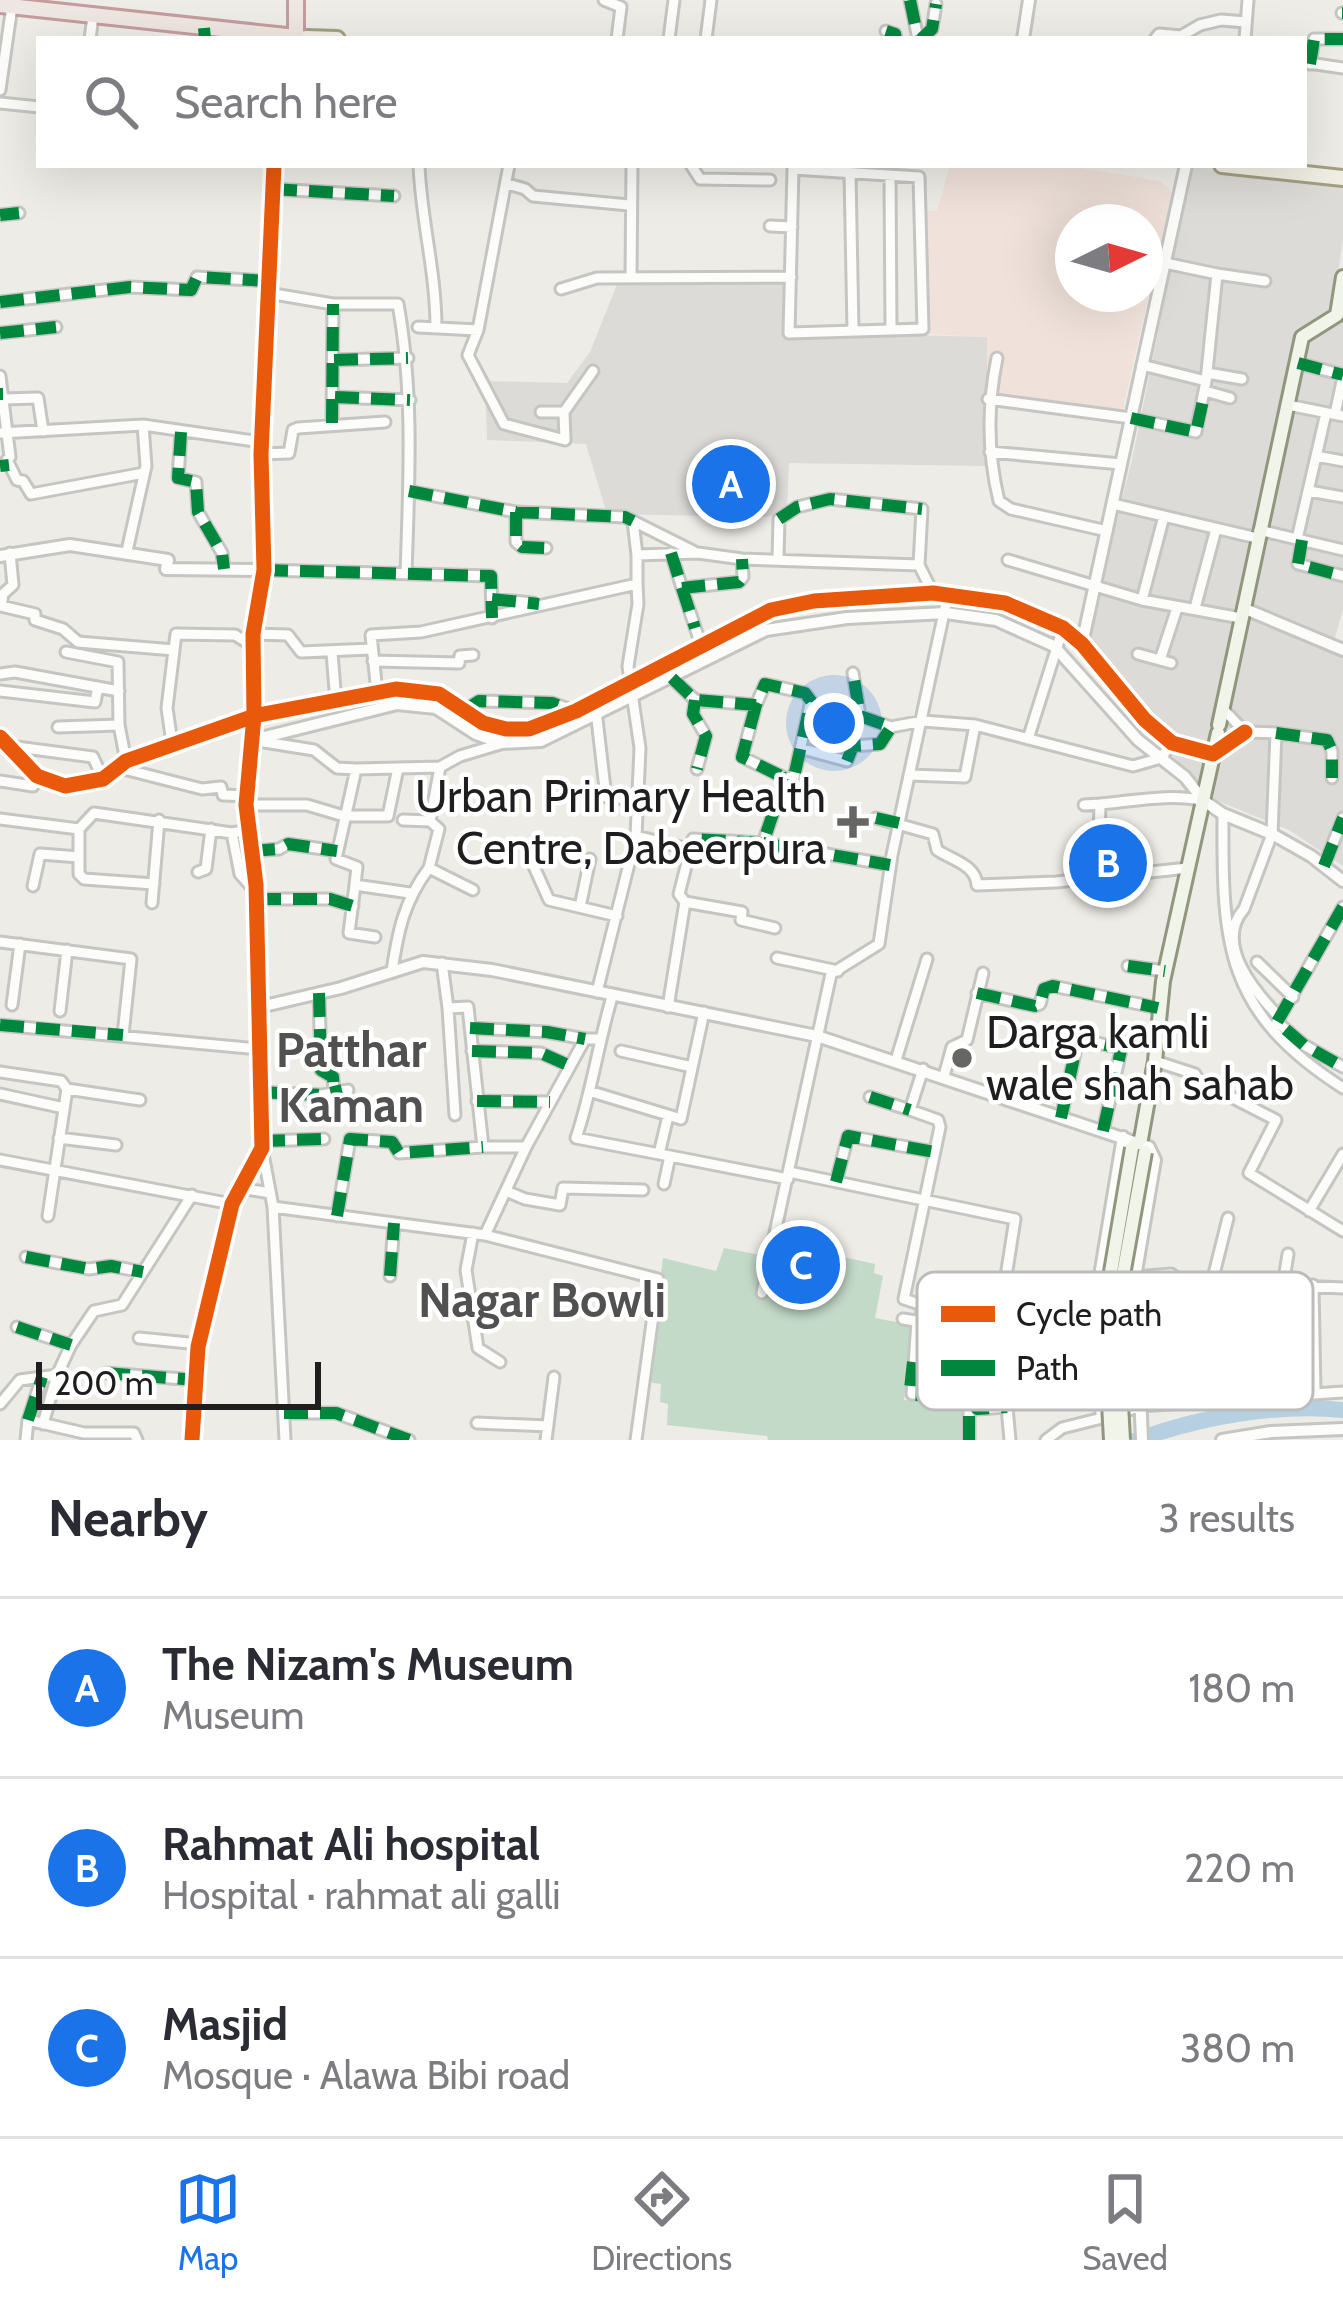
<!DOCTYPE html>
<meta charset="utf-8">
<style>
:root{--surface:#fff;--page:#f2f2f3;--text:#2b2b33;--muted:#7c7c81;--line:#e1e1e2;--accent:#1a73e8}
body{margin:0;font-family:Cabin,sans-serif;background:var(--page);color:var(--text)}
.compass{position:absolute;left:1055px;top:204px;width:108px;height:108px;border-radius:50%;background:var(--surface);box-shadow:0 12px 48px #0002;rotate:85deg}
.scale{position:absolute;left:36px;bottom:30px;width:285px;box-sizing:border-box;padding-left:12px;border:6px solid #1e1e1e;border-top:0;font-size:33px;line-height:42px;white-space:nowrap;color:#1e1e1e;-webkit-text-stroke:9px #fff;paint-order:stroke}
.you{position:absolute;left:834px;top:723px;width:42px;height:42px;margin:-30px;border:9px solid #fff;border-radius:50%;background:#1a73e8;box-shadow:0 0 0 18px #1a73e833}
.badge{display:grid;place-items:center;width:78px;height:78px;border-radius:50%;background:var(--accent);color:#fff;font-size:39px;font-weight:700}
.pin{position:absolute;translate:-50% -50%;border:6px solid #fff;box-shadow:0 3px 12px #0006}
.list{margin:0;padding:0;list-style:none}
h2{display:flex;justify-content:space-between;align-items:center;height:156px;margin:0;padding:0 48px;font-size:51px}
h2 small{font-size:39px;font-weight:400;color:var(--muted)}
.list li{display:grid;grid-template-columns:78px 1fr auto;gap:36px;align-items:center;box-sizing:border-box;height:180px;padding:0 48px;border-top:3px solid var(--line)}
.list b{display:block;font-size:45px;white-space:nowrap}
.list p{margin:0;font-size:39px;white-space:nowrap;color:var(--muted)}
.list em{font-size:39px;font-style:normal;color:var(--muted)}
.icon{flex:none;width:66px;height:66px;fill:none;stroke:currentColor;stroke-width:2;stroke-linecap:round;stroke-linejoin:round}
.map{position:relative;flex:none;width:1343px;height:1440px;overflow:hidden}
.search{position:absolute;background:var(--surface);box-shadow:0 12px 48px #0002;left:36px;right:36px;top:36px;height:132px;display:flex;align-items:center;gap:30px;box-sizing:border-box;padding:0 42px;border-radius:0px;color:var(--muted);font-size:45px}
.sheet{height:696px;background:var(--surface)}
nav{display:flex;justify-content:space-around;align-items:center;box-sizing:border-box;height:168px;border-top:3px solid var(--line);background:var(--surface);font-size:33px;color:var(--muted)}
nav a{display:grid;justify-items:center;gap:6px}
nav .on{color:var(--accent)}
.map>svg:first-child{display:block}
.residential{fill:#dcdbd8}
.commercial{fill:#f0e2da;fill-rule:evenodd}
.cemetery{fill:#c4dac9}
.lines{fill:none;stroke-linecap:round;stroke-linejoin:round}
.river{stroke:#b6d0e2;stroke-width:16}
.minor-casing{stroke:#c5c5c2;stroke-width:15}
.tertiary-casing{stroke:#c5c5c2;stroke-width:16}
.secondary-casing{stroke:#90977e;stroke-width:18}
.primary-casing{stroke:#a39f82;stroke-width:20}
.trunk-casing{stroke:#c49c9e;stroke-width:20}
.minor{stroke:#fcfcfb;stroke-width:9}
.tertiary{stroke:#fcfcfb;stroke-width:10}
.secondary{stroke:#f1f4e9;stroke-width:12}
.primary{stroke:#f1efe3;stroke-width:14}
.trunk{stroke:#eee6e0;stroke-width:14}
.secondary-bridge-casing{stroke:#90977e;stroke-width:18;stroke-linecap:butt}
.secondary-bridge{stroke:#f1f4e9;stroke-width:12}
.quiet{stroke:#00873e;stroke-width:12;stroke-dasharray:24 12;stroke-linecap:butt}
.cycleway-casing{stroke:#fff;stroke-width:22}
.cycleway{stroke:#e8590c;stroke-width:15}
.poi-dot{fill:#666664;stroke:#fff;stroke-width:4.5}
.labels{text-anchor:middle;stroke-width:9;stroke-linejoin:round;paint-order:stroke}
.poi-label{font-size:45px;fill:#1e1e1e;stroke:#fff;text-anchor:end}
.neighbourhood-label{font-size:48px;font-weight:bold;fill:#515151;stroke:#fff}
.key{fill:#fff;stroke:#bcbcbc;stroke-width:3}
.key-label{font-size:33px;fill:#1e1e1e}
</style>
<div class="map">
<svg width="1343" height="1440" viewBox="0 0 1343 1440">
<rect width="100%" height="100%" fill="#edece6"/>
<path class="residential" d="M 1192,166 L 1343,184 L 1343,239 L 1333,307 L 1294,335 L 1199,788 L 1170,752 L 1163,735 L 1082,636 L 1095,607 L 1132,460 Z
M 791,277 L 790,332 L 988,337 L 988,466 L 789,463 L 787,511 L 766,517 L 607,514 L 586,444 L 487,440 L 485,381 L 567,383 L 590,352 L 618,282 Z
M 1343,316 L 1343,609 L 1331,652 L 1343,658 L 1343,866 L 1289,830 L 1213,799 L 1306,345 L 1311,337 L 1335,327 Z"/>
<path class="commercial" d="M 950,165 L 1062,165 L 1160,181 L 1172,192 L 1122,413 L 987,401 L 987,337 L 925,334 L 926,211 L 937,211 ZM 1073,222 L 1145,222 L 1145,294 L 1073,294 Z"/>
<path class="cemetery" d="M 724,1248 L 765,1256 L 760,1283 L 805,1294 L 811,1274 L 828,1277 L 834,1255 L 875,1264 L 874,1273 L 883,1276 L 875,1318 L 912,1325 L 904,1400 L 964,1403 L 966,1440 L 768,1440 L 767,1436 L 667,1425 L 668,1404 L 660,1402 L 661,1384 L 648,1382 L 663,1258 L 716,1271 Z"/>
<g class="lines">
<path class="river" d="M 1137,1440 C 1199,1417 1277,1403 1343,1410"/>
<defs>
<path id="minor" d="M 604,0 L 621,7 L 617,39
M 910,0 L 918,39
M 1342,13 L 1343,13
M 886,31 L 895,34 L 896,39
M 90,39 L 93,16
M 669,39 L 674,0
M 706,39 L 711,0
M 921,39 L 932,29 L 936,4
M 1155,39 L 1159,34 L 1181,36 L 1200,25 L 1221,20 L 1246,22
M 1245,39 L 1248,0
M 1309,63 L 1343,68
M 1310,64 L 1314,39 L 1343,39
M 0,90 L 12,6
M 0,103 L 39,107
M 419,165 C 421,220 436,271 436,328
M 509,165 L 478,330 L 468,355 L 504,424 L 565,440 L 564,412 L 593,371
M 691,165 L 700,179 L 770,180
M 793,169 L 919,177 L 923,329 L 789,333 L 793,169 L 793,165
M 850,173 L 853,330
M 890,176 L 891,328
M 508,184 L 525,189 L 533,196 L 629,205
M 273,189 L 394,196
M 0,215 L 19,213
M 770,226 L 792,227
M 1217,274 L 1265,281
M 631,277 L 632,165
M 561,289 L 597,278 L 791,277
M 268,293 L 333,304 L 398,304 C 414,393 409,483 406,574
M 0,302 L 130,287 L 191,290 L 197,277 L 269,281
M 418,327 L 478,330
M 0,333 L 56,327
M 997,358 C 987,407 987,452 999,501 L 1011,509 L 1107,531
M 334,360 L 408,358
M 1298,363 L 1343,375
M 1142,365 L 1206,381 L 1217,274 L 1165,263
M 1207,373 L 1242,379
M 0,376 L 10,457 L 7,460 L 17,480 L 23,481 L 31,494 L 144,473
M 1205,391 L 1230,398
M 335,397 L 410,400
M 4,399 L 38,398 L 43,431
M 988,399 L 1131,418 L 1196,432 L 1206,381
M 1288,405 L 1343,416
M 541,412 L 564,412
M 1335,414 L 1343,377
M 332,423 L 333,304
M 181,432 L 178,478 L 196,482 L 198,512 L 222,553 L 224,569
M 0,433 L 143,425 L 261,442
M 990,452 L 1121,464
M 261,454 L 289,453 L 293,430 L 298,428 L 385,422
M 1316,456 L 1343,461
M 409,491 L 516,512 L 625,517 L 693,551
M 1309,491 L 1343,497
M 1113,504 L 1257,538
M 516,512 L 516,542 L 522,547 L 546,548
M 633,521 L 637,555
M 1259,530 L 1343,550
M 1297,539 L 1326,413
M 1302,540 L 1298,564 L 1343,576
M 127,551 L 146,466 L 143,425
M 10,553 L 13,585 L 3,594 L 1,606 L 35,614 L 35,620 L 63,629 L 78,642 L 174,650 L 176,634 L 235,635 L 253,646
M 671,553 L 682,588 L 739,582 L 743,577 L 742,559
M 1008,560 L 1142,600 L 1241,618
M 919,565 L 933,593
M 264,570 L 491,576 L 492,618
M 682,588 L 701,645
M 492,599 L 533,603
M 1142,600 L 1164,516
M 1195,608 L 1216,529
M 253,634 L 288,635 L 301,652 L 371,649
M 66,652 L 118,662 L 119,725 L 126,761
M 332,653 L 336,702
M 1138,654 L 1171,663
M 1160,660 L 1177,608
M 373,661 L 459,663 L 460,656 L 473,655
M 853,673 L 860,716 L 891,727 L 923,721 L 975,725 L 1133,766 L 1161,758 L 1172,743
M 0,674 L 15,672 L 119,691
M 0,691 L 95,702 L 98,687
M 377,692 L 371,635 L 421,632 L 637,584 L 637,555 L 698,553 L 742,559 L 919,565 L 922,509 L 830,499 L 797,507 L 779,519 L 778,558
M 695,700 L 693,714 L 706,736 L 697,769
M 595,702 L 606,797 L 638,800
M 756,705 L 742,757 L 785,778
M 1223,709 L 1245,732 L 1276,733 L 1272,834 L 1244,909 C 1213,944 1256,993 1280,1018
M 465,710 L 479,701 L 552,703 L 575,711
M 58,727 L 119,725
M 1276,733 L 1327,740 L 1332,751 L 1332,778
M 1028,739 L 1063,628
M 258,741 L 314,750 L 337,768 L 356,769 L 440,767 L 460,756 L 500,744
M 172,743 L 167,708 L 174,650
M 9,746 L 93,757 L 103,779
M 803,749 L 847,761 L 853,746 L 880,744 L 891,727
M 1215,753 L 1245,732
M 116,767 L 202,789 L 221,787 L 223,795 L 247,796
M 356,769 L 336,859 L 357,867 L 355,885 L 410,893
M 909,775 L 965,777 L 975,725
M 0,781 L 33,786 L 37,776
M 1100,804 C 1135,801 1170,793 1204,801
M 246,805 L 307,805 L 344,816 L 388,816 L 398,768
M 1084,805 L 1100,804 L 1098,876
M 1223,814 C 1222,946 1225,1012 1343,1088
M 876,818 L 933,834 L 937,850 C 952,860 976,865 977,885 L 1056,882 L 1188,868
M 0,819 L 79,829 L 94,813 L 232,833 L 249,830
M 403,820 L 430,821 L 439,829 L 429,868
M 430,821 L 440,767
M 79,829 L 79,874 L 84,879 L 154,884
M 232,833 L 240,874 L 256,892
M 636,836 L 689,849
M 763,843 L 890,865
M 251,851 L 279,849 L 288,844 L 337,851
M 531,860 L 549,900 L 617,916
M 750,863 L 754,843
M 1324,866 L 1343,818
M 198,872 L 206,869 L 211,829
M 355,885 L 349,933 L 375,937
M 33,886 L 40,854 L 79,857
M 257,899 L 330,899 L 353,906
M 685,902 L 742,912 L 741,920 L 775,928
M 152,903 L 159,820
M 580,907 L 590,859
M 1343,907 L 1277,1022 L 1304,1045 L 1343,1067
M 0,942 L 131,959 L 123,1035
M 777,958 L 838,971
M 1257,962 L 1293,997
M 442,963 L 448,1008 L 468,1007 L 483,1147 L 526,1147
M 1128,966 L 1165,971
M 392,971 C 398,931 404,901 429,868 L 473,890
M 597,992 L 636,836 L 640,748 L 628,666 L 638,604 L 637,584
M 319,993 L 321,1070 L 333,1077 L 334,1093
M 977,993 L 1035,1006 L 1040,1004 L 1044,989 L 1053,986 L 1158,1008
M 612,997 C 598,1044 592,1091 576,1138 L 670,1156 L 664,1184
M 12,1005 L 20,944
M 668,1007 L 685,902 L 679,894 L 693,839 L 763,843 L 785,778 L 794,777 L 811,701 L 805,693 L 765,684 L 756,705 L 695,700 L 672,678
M 448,1008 L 455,1115
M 60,1011 L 67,950
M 0,1025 L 259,1049
M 470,1028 L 547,1032 L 585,1039
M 472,1051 L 541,1053 L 570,1066
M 621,1051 L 692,1067
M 896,1060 L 927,959
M 1155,1061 L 1195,1074 L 1198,1080 L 1276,1120 L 1249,1173 L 1343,1231
M 0,1072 L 61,1081 L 67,1089 L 140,1100
M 944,1076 L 952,1047 L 967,1040 L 983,973
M 259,1092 L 322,1095 L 348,1090
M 592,1092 L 681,1119 L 704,1012
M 0,1094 L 64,1108
M 870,1097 L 910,1110
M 477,1101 L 550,1102
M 1061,1118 L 1078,1039 L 1121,1048
M 1103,1131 L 1123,1041
M 59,1138 L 116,1145
M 261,1141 L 324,1139
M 262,1148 L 273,1207 L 285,1440
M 659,1154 L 668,1116
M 670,1156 L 788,1179
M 0,1160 L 232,1204
M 789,1172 L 1015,1219 L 999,1321 L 1010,1440
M 836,1182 L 848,1136 L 934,1152
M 241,1188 L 270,1193
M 506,1191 L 525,1199 L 560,1205 L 563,1188 L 643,1190
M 273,1207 L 485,1235 L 658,1279 L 636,1440
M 1309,1211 L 1343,1154
M 48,1216 L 67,1089
M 337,1216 L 350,1139 L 392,1142 L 399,1153 L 483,1147
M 473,1233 L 466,1270 L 478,1348 L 500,1362
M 485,1235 L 526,1147 L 585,1039 L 600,1039
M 26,1257 L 89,1269 L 111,1266 L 143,1272
M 390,1276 L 394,1223
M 1135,1277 L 1171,1274 L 1193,1289 L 1210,1290 L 1283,1285 L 1343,1288
M 1283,1285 L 1288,1254
M 1313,1285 L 1315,1392
M 1210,1290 L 1228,1218
M 762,1293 L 831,974 L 879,944 L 892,855 L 948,594
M 903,1319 L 967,1329 L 999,1321 L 1093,1318
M 917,1321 L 912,1394 L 978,1398 L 980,1389 L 1005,1388
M 921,1322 L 922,1305 L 904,1299 L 940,1127 L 938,1120 L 910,1110 L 923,1069
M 980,1326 L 982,1389
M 17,1327 L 71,1345
M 139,1338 L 199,1344
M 106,1373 L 196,1380
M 976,1397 L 977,1409 L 1007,1407
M 0,1404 L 20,1380 L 57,1375 L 71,1345 L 94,1311 L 122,1305 L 192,1195
M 1140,1406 L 1343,1392
M 284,1413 L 336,1413 L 409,1440
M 28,1420 L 84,1433 L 134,1433 L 137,1440
M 477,1423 L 548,1426
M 43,1424 L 57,1375
M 26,1440 L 28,1420 L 42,1377
M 546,1440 L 554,1377
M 969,1440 L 969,1397
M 1046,1440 L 1062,1428 L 1102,1418"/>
<path id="tertiary" d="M 1023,39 L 1029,0
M 0,556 L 70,545 L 168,560 L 166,569 L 264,570
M 1243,608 L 1343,650
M 1082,644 L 1186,165
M 0,737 L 37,776 L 65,786 L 103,779 L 126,761 L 254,716 L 396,689 L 439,694 L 483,723 L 506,729 L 529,729 L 576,711 L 771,610 L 814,601 L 933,593 L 1005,603 L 1063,628 L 1082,644 L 1145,720 L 1172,743 L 1213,754
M 253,740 L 397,704 L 436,708 L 476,734 L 501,743 L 541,741 L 766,630 L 847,618 L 946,613 L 996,620 L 1054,646 L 1138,740 L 1185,777 L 1204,801 L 1223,814 L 1272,834 L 1311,856 L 1343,881
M 260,1007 L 341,988 L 423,962 L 492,970 L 817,1036 L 1149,1147 L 1155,1160 L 1135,1277 L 1142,1440
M 1123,1137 L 1093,1318 L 1102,1418 L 1140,1406
M 192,1440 L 198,1347 L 232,1204 L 262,1148 L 256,885 L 246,805 L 254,716 L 253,634 L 264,570 L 261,454 L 274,165
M 1222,1440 L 1271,1432 L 1343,1429"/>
<path id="secondary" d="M 1219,725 L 1302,337 L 1337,315 L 1343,277
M 1132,1148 L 1141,1139 L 1155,1061 L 1163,981 L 1218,733"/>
<path id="primary" d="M 306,38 L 337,39
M 1222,165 L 1343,178"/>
<path id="trunk" d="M 0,5 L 296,37 L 296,0"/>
</defs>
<use href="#minor" class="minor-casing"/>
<use href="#tertiary" class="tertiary-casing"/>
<use href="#secondary" class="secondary-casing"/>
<use href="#primary" class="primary-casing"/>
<use href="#trunk" class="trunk-casing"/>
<use href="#minor" class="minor"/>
<use href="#tertiary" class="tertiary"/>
<use href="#secondary" class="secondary"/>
<use href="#primary" class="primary"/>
<use href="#trunk" class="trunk"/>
<defs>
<path id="secondary-bridge" d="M 1111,1440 L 1104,1313 L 1132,1148
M 1123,1440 L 1116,1314 L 1145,1152"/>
</defs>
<use href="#secondary-bridge" class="secondary-bridge-casing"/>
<use href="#secondary-bridge" class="secondary-bridge"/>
<path class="quiet" d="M 910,0 L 918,39
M 1342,13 L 1343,13
M 204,28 L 205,39
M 886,31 L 895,34 L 896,39
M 921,39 L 932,29 L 936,4
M 1310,64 L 1314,39 L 1343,39
M 273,189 L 394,196
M 0,215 L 19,213
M 0,302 L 130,287 L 191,290 L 197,277 L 269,281
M 0,333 L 56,327
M 334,360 L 408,358
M 1298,363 L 1343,375
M 0,394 L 3,394
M 335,397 L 410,400
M 1131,418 L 1196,432 L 1204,396
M 332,423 L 333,304
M 181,432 L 178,478 L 196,482 L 198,512 L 222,553 L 224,569
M 0,466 L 9,465
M 409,491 L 516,512 L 625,517 L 633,521
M 516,512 L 516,542 L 522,547 L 546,548
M 779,519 L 797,507 L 830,499 L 922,509
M 1302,540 L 1298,564 L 1343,576
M 671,553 L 682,588 L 739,582 L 743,577 L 742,559
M 264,570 L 491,576 L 492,618
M 682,588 L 695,628
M 492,599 L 539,604
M 672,678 L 695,700 L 756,705 L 765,684 L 805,693 L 811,701 L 794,777 L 785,778 L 763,843 L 693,839
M 695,700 L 693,714 L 706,736 L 697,769
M 756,705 L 742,757 L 785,778
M 465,710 L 479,701 L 552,703 L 574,711
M 1276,733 L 1327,740 L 1332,751 L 1332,778
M 847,761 L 853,746 L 880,744 L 891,727 L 860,716 L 853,673
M 876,818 L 899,823
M 763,843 L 890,865
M 251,851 L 279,849 L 288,844 L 337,851
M 1324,866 L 1343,818
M 257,899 L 330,899 L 353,906
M 1343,907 L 1277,1022 L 1304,1045 L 1343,1067
M 1128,966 L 1165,971
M 319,993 L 321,1070 L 333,1077 L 334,1093
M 977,993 L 1035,1006 L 1040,1004 L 1044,989 L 1053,986 L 1158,1008
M 0,1025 L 123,1035
M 470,1028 L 547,1032 L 585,1039
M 472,1051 L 541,1053 L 570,1066
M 259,1092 L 322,1095 L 342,1090
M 870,1097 L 910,1110
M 477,1101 L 550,1102
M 1061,1118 L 1078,1039 L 1121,1048
M 1103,1131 L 1123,1041
M 261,1141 L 324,1139
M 836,1182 L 848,1136 L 934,1152
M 337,1216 L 350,1139 L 392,1142 L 399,1153 L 483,1147
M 26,1257 L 89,1269 L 111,1266 L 143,1272
M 390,1276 L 394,1223
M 980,1326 L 982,1389
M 17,1327 L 71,1345
M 913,1362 L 910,1389 L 914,1395 L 978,1398 L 980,1389 L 1005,1388
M 106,1373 L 196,1380
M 976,1397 L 977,1409 L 1007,1407
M 284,1413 L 336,1413 L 409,1440
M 28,1420 L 42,1377
M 969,1440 L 969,1397"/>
<defs>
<path id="cycleway" d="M 0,737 L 37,776 L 65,786 L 103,779 L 126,761 L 254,716 L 396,689 L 439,694 L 483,723 L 506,729 L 529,729 L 576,711 L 771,610 L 814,601 L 933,593 L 1005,603 L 1063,628 L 1082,644 L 1145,720 L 1172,743 L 1213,754 L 1245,732
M 192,1440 L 198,1347 L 232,1204 L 262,1148 L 256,885 L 246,805 L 254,716 L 253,634 L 264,570 L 261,454 L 274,165"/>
</defs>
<use href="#cycleway" class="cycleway-casing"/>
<use href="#cycleway" class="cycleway"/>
</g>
<g class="poi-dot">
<path d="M847 804h12v12h12v12h-12v12h-12v-12h-12v-12h12z"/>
<circle cx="962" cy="1058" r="12"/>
</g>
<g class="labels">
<g class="poi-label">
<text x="826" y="812">Urban Primary Health<tspan x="826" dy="52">Centre, Dabeerpura</tspan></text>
<text x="986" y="1048" text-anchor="start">Darga kamli<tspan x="986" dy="52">wale shah sahab</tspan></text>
</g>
<g class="neighbourhood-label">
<text x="351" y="1067">Patthar<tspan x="351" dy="55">Kaman</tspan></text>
<text x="542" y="1317">Nagar Bowli</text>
</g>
</g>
<rect x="917" y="1272" width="396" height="138" rx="18" class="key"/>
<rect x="941" y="1306" width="54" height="16" fill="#e8590c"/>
<rect x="941" y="1360" width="54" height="16" fill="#00873e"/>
<g class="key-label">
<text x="1016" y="1326">Cycle path</text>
<text x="1016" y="1380">Path</text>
</g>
</svg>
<svg class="compass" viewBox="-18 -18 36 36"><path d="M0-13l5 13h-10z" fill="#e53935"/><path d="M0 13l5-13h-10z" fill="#7c7c81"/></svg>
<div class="scale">200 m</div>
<div class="you"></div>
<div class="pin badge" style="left:731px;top:484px">A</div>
<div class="pin badge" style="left:1108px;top:863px">B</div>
<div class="pin badge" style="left:801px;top:1265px">C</div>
<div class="search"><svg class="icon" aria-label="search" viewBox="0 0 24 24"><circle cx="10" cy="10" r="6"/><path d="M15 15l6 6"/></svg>Search here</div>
</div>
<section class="sheet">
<h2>Nearby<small>3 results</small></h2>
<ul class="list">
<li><span class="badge">A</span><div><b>The Nizam's Museum</b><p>Museum</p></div><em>180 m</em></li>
<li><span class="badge">B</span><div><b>Rahmat Ali hospital</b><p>Hospital · rahmat ali galli</p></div><em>220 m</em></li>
<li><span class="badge">C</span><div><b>Masjid</b><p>Mosque · Alawa Bibi road</p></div><em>380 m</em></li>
</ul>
</section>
<nav>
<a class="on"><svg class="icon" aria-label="map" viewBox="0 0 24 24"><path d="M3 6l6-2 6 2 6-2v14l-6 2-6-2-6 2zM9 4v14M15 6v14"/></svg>Map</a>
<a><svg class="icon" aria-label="directions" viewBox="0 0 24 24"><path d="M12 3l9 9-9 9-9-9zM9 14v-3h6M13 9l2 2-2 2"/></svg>Directions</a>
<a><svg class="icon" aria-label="saved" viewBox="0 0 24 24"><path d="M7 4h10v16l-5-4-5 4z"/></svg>Saved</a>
</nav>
